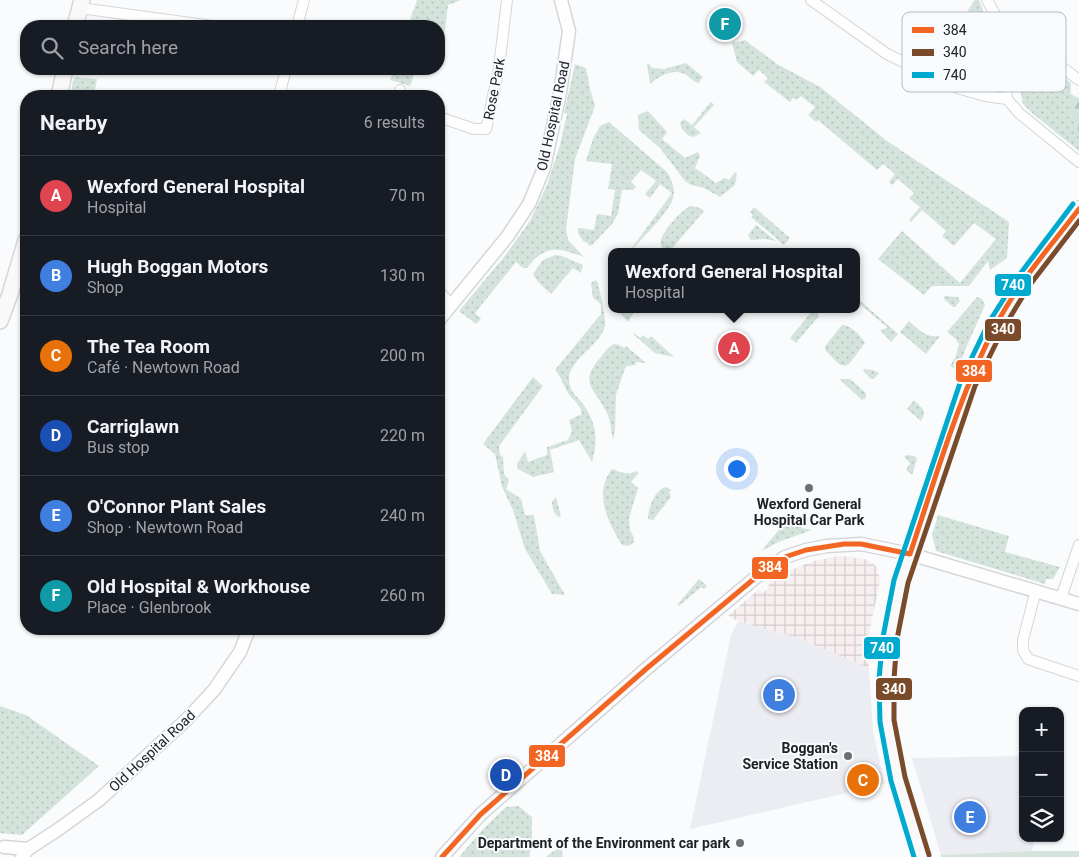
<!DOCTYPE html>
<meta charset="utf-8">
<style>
:root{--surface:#171b24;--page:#20242c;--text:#f1f3f6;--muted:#9ea1a6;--line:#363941;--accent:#6c6e71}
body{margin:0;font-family:Roboto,sans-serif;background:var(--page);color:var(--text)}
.controls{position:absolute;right:15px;bottom:15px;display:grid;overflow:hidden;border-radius:10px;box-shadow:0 1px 4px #0004}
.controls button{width:45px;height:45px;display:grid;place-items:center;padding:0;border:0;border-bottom:1px solid var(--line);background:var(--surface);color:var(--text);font:25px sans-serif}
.you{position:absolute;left:736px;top:468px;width:18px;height:18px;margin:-12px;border:4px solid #fff;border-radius:50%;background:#1a73e8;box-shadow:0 0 0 8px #1a73e833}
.badge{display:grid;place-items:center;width:32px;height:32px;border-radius:50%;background:var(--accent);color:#fff;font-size:16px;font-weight:700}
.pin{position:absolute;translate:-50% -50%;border:2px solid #fff;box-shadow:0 1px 5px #0006}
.popup{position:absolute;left:608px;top:248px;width:252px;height:65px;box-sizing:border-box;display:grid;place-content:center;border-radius:10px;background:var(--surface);filter:drop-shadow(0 1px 4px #0005);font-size:16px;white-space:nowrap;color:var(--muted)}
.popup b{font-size:19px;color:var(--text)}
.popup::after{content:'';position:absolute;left:50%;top:100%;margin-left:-10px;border:10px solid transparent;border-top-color:var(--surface)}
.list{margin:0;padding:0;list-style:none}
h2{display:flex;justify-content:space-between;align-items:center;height:65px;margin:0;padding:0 20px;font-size:21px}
h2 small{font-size:16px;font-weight:400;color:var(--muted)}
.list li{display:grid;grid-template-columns:32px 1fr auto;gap:15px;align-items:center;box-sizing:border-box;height:80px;padding:0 20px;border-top:1px solid var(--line)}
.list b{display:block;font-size:19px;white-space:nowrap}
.list p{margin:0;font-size:16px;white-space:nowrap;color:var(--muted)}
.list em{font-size:16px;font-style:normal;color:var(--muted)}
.icon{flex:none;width:28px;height:28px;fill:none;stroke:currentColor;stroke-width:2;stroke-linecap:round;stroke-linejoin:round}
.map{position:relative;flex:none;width:1079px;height:857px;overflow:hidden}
.search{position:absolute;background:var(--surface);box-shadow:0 1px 4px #0004;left:20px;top:20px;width:425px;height:55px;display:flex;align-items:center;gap:12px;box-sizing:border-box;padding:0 18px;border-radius:20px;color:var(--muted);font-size:19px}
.panel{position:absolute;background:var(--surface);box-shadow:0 1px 4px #0004;left:20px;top:90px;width:425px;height:545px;border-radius:20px}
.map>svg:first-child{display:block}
.commercial{fill:#ececf3}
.industrial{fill:url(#industrial-grid)}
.green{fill:url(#green-dots)}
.forest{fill:url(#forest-firs)}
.pitch{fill:#d4e4dc}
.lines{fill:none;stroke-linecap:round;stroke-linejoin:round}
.minor-casing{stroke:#d4d6d8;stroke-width:12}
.tertiary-casing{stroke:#d4d6d8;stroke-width:15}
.secondary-casing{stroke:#d4d6d8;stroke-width:18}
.minor{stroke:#fefeff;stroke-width:10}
.tertiary{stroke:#fefeff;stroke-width:12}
.secondary{stroke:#faf8f9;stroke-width:15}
.bus-1-casing{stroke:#f8fbfe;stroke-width:9}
.bus-2-casing{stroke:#f8fbfe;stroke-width:9}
.bus-3-casing{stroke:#f8fbfe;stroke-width:9}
.bus-1{stroke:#f26522;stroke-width:5}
.bus-2{stroke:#7a4b2a;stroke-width:5}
.bus-3{stroke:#00a9ce;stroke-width:5}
.poi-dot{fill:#6c6e71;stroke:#f8fbfe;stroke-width:2}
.labels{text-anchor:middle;stroke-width:4;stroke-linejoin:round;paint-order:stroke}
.street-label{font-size:14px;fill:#202225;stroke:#f8fbfe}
.poi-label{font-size:14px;font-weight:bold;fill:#202225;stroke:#f8fbfe;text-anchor:end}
.key{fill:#f8fbfe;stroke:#b7babd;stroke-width:1}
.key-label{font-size:14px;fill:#202225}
.line-badge{stroke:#f8fbfe;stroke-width:2}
.badge-label{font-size:14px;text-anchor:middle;font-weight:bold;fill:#fff}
</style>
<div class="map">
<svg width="1079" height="857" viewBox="0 0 1079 857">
<defs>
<pattern id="industrial-grid" width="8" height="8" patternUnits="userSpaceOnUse" patternTransform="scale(1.25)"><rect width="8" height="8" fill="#f7efef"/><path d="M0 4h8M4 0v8" fill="none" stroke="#d3cdcd"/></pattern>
<pattern id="green-dots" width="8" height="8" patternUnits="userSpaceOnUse" patternTransform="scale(1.25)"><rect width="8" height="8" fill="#d4e4dc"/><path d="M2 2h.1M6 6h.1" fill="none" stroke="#b6c3bd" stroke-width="1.8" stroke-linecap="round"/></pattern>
<pattern id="forest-firs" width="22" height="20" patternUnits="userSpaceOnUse" patternTransform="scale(1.25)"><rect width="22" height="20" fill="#d4e4dc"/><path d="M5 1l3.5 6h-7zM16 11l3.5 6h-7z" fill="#b6c3bd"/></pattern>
</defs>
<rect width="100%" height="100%" fill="#f9fbfd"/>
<path class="commercial" d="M 738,621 L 799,638 L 869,668 L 873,731 L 885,784 L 690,829 L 731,635 Z
M 1023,756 L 1023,838 L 1035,838 L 1032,851 L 941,855 L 912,758 Z"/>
<path class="industrial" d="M 839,556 L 852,557 L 868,560 L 877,567 L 879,576 L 880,581 L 867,643 L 869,668 L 799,638 L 738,621 L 728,616 L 759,589 L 762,593 L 767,590 L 770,582 L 791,570 L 814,561 Z"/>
<path class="green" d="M 417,0 L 461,0 L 448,5 L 442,55 L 439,56 L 439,26 L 408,26 Z
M 975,0 L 979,0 C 988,23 1004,62 992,85 C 975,89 962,81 947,73 L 967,44 L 953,32 Z
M 745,40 L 777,64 L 820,87 L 887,141 L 1009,222 L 1007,258 L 990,270 L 988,261 L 969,286 L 932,286 L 924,295 L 878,259 L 902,231 L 960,283 L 996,239 L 974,223 L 954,246 L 942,236 L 946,231 L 922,210 L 911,222 L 909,220 L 920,207 L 909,198 L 914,193 L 898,179 L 892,185 L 889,182 L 895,174 L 883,164 L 877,170 L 818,120 L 816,122 L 808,115 L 815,107 L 801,96 L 796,100 L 793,98 L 790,102 L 764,82 L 768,78 L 759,70 L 753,76 L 737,62 L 732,43 Z
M 1017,44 L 1071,83 L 1070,112 L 1079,133 L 1079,151 L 1032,113 L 1023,104 L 1012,54 L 1011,46 Z
M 686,63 L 703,77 L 699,83 C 693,82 690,77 685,74 C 673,68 659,76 650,84 L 647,64 L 649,64 L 652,68 L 664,69 Z
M 575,64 L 586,68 L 590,89 L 595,106 L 575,159 L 566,229 L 568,240 L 584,257 C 559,248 546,243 527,268 L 523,268 L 516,262 L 475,313 L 481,319 L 476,324 L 459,311 L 504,257 L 530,221 L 547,185 L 560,145 L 567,114 L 564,113 Z
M 394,69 L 419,69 L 415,72 L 410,86 L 390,80 Z
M 74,77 L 97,79 L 94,96 L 70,96 Z
M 711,102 L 714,105 L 694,127 L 701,133 L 694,137 L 689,136 L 682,129 L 680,123 L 684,119 L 692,125 Z
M 648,111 L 667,132 L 662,139 L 685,158 L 698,152 L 700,156 L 695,168 L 716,183 L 725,178 L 729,180 L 735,172 L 737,173 L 735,185 L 720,197 L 704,188 L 691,185 L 685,181 L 660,148 L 639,130 L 638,115 Z
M 609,122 L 667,172 C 671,178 676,190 673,198 C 669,213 641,239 630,252 L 629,252 L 672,193 L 660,184 L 650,198 L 645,194 L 656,181 L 641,170 L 631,182 L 636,187 L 633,190 L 622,190 L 618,214 L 612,224 L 592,245 L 589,246 L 588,243 L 583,241 L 578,233 L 578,228 L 594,230 L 597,214 L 611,216 L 615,190 L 608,189 L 612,164 L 586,161 L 593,139 L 600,126 Z
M 691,206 L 700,208 L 704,211 L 669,252 L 665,252 C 662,248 660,245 661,240 C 663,231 683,208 691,206 Z
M 754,207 L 790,238 L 784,245 L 751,217 L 753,215 L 750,212 Z
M 756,225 L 776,241 L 765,239 L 751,240 L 748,235 Z
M 555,255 L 562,256 L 583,265 L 581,273 L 573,268 L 551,294 L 538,282 L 533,274 L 543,260 Z
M 596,280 L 598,283 C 600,294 606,315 605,325 C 603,343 569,360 569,378 C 569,394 578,395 585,407 C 597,426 598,441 592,462 L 579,440 L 550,450 L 554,472 L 533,477 L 518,469 L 517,464 L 525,451 L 528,462 L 547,455 L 547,447 L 568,440 L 572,431 L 569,420 L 582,414 C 580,405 576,402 570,396 C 564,388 563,379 555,370 L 601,314 L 601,304 L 593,298 L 591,283 Z
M 944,296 L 958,297 L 960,301 L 955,307 L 953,307 L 944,299 Z
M 977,297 L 982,299 L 985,305 L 966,348 L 958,368 L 955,369 L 950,366 L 956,356 L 959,344 L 956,339 L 947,332 Z
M 857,298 L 898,334 L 891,342 L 880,330 L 888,328 L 862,306 L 857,307 Z
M 619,309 L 636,309 L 628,322 L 619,312 Z
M 814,309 L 819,309 L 818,317 L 796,343 L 790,338 Z
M 909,321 C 919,330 926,338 940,336 L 926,354 L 900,332 Z
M 842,325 C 850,325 862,336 865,343 L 849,364 L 844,366 L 839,364 L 825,350 L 825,346 Z
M 634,333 L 640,338 L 643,335 L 648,339 L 651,336 L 674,357 L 655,353 L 633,334 Z
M 614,344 L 619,345 L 624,348 L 626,346 L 646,363 L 636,362 L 636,365 L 627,366 L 625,368 L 616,395 L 615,431 L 613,440 C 611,431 611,421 607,413 C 595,388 578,384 600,358 C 604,353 608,347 614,344 Z
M 864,369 L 873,370 L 879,373 L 874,379 L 871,379 L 863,371 Z
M 533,377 L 543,386 L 499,446 L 500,455 L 503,457 L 504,474 L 509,480 L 506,489 L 521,499 L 525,515 L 534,515 L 540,551 L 565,595 L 552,594 L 525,549 L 513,510 L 502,487 L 495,454 L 483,444 Z
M 839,379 L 850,379 L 866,393 L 866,398 L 862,400 Z
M 914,400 L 923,409 L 924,415 L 921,421 L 907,409 Z
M 907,455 L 915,456 L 917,459 L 912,475 L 906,470 L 910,463 L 904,457 Z
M 612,469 C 620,472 629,476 637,471 L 639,473 L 631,482 L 638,488 L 629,518 L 630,530 L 634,538 L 634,542 L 629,546 L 622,545 C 608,522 593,494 612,469 Z
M 665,487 L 672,490 L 669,492 L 671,497 L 653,520 L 648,519 C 648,509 654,491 665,487 Z
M 556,497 L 561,516 L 559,517 C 554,515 552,507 552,502 Z
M 938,515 L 1009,536 L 1005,552 L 1060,567 L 1053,579 L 1046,579 L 1045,584 L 936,551 L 932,535 Z
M 789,518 L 802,528 L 812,530 L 781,541 L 761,551 Z
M 699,579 L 707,586 L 704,589 L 701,587 L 679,606 L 677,605 Z
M 0,706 L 26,715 L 99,766 L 22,835 L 0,833 Z
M 518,806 L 532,817 L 532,843 L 529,857 L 459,857 L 485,827 L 506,807 Z
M 561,846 L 563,857 L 547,857 L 548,855 Z"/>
<path class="forest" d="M 1070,94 L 1079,98 L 1079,133 L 1070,112 Z"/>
<path class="pitch" d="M 1032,851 L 1079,851 L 1079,857 L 941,857 L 941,855 Z"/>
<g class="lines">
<defs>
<path id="minor" d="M 811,0 L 887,54 L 957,88 L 985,96 L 1007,99 L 1019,113 L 1079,162
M 987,0 L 1002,27 L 1007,99
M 80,8 L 213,26
M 297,26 L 304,0
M 1002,27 L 1023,38 L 1079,80
M 279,96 L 286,69
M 398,96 L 400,90
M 439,117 L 474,129 L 486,129 L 499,68 L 507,0
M 439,291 L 451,305
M 1036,590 L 1023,640 L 1023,650 L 1028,659 L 1079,676
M 1061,598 L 1079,545"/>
<path id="tertiary" d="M 439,320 L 507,237 L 529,204 L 544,168 L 560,93 L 569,31 L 561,0
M 4,847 L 28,849
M 22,857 L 28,849 L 56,831 L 99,800 L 186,720 L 214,690 L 240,652 L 249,629
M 442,857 L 481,814 L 646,669 L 755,578 L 785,557 L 806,550 L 827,546 L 861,544 L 910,554 L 1079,604"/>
<path id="secondary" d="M 75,26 L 82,0
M 59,96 L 65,69
M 0,321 L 10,294 L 26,240
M 922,857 L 898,779 L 887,721 L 886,679 L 890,638 L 901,581 L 968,383 L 996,325 L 1023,282 L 1079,209"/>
</defs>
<use href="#minor" class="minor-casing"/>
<use href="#tertiary" class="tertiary-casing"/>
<use href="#secondary" class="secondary-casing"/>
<use href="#minor" class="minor"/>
<use href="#tertiary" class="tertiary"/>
<use href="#secondary" class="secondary"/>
<defs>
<path id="bus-1" d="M 910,554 C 936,477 958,398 995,327 C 1017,284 1050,247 1079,209
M 442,857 L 481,814 L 646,669 L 755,578 L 785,557 L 806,550 L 844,544 L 861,544 L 910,554"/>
<path id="bus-2" d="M 929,855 L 905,777 L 894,720 L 894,679 L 897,639 L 908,583 L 975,386 L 1003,329 L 1029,286 L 1079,221"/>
<path id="bus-3" d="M 914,857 L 891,781 L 880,722 L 879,679 L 883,637 L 894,580 L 961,380 L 989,322 L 1017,278 L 1073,204"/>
</defs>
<use href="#bus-1" class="bus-1-casing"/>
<use href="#bus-2" class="bus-2-casing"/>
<use href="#bus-3" class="bus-3-casing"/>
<use href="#bus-1" class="bus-1"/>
<use href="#bus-2" class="bus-2"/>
<use href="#bus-3" class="bus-3"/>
</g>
<g class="poi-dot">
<circle cx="809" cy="488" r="5"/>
<circle cx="848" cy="756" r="5"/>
<circle cx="740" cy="843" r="5"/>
</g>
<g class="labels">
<g class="street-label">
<text transform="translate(494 89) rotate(-79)" y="5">Rose Park</text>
<text transform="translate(553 116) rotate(-78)" y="5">Old Hospital Road</text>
<text transform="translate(152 751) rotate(-43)" y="5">Old Hospital Road</text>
</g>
<g class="poi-label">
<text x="809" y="509" text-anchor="middle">Wexford General<tspan x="809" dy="16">Hospital Car Park</tspan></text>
<text x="838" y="753">Boggan's<tspan x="838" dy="16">Service Station</tspan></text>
<text x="730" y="848">Department of the Environment car park</text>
</g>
</g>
<rect x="902" y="12" width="164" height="80" rx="8" class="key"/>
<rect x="912" y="27" width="22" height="6" fill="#f26522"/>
<rect x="912" y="49" width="22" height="7" fill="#7a4b2a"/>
<rect x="912" y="72" width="22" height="6" fill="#00a9ce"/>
<g class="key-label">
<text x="943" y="35">384</text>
<text x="943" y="57">340</text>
<text x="943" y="80">740</text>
</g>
<g class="line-badge">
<rect x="994" y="273" width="38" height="24" rx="5" fill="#00a9ce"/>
<rect x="984" y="318" width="38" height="24" rx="5" fill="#7a4b2a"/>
<rect x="955" y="359" width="38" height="24" rx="5" fill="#f26522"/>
<rect x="751" y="556" width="38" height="24" rx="5" fill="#f26522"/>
<rect x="863" y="636" width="38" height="24" rx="5" fill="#00a9ce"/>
<rect x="875" y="677" width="38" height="24" rx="5" fill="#7a4b2a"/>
<rect x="528" y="744" width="38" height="24" rx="5" fill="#f26522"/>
</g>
<g class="badge-label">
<text x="1013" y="290">740</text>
<text x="1003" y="334">340</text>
<text x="974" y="376">384</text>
<text x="770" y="572">384</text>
<text x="882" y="653">740</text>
<text x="894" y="694">340</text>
<text x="547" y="761">384</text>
</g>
</svg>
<div class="controls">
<button>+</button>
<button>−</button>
<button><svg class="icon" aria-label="layers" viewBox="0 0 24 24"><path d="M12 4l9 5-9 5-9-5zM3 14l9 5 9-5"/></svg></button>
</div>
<div class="you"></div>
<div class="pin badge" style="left:734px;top:348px;background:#e0444e">A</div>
<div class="popup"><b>Wexford General Hospital</b>Hospital</div>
<div class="pin badge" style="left:779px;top:695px;background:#3f7fe0">B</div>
<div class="pin badge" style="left:863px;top:780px;background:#e8710a">C</div>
<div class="pin badge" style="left:506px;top:775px;background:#1a4fb4">D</div>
<div class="pin badge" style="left:970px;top:817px;background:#3f7fe0">E</div>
<div class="pin badge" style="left:725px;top:24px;background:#0f9aa8">F</div>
<div class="search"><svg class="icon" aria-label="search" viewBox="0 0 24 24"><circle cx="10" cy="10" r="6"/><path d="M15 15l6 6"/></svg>Search here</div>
<section class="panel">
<h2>Nearby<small>6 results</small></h2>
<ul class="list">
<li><span class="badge" style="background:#e0444e">A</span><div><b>Wexford General Hospital</b><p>Hospital</p></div><em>70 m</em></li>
<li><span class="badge" style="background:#3f7fe0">B</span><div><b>Hugh Boggan Motors</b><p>Shop</p></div><em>130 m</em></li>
<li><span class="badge" style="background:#e8710a">C</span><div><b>The Tea Room</b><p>Café · Newtown Road</p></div><em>200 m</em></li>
<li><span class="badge" style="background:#1a4fb4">D</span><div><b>Carriglawn</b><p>Bus stop</p></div><em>220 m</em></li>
<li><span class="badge" style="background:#3f7fe0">E</span><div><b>O'Connor Plant Sales</b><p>Shop · Newtown Road</p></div><em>240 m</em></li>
<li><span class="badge" style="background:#0f9aa8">F</span><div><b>Old Hospital &amp; Workhouse</b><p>Place · Glenbrook</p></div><em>260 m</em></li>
</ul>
</section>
</div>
